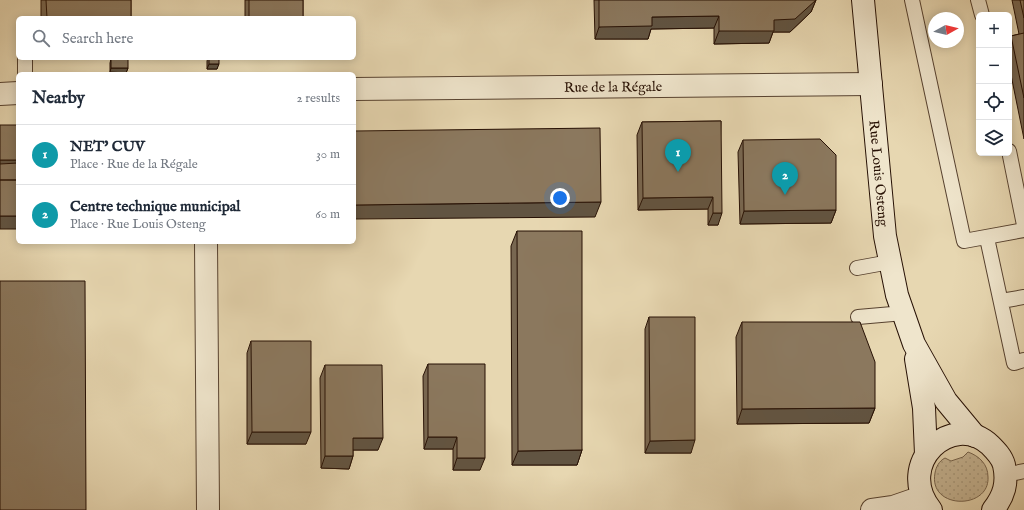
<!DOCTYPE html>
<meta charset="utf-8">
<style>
:root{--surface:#fff;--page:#f6f6f7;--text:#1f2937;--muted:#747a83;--line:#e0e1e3;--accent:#2563eb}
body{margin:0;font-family:"IM FELL English",serif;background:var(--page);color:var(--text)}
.controls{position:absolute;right:12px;top:12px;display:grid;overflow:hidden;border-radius:6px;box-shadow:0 2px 10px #0003}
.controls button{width:36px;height:36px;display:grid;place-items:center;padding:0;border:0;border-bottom:1px solid var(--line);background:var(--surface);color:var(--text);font:20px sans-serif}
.compass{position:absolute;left:928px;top:12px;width:36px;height:36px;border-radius:50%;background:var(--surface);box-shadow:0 2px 10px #0003;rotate:82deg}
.you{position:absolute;left:560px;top:198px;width:14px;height:14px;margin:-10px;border:3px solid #fff;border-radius:50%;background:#1a73e8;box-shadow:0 0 0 6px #1a73e833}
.badge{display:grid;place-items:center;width:26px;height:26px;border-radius:50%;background:var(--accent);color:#fff;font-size:13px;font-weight:700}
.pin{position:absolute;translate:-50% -33px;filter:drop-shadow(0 1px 2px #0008)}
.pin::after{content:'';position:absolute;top:21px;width:14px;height:12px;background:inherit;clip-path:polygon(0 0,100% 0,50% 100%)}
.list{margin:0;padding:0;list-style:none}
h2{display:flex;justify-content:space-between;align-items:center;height:52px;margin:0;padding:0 16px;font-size:17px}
h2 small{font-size:13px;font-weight:400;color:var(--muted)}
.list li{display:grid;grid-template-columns:26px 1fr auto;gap:12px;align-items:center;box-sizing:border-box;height:60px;padding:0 16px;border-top:1px solid var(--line)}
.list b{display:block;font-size:15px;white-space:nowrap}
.list p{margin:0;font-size:13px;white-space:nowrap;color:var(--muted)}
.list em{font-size:13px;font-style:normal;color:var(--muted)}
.icon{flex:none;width:22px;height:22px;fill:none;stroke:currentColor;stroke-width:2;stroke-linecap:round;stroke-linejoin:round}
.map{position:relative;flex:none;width:1024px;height:510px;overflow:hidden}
.search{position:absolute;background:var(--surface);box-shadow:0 2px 10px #0003;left:16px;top:16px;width:340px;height:44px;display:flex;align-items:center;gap:10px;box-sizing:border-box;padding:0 14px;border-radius:6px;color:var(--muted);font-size:15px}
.panel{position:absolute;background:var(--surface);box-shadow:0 2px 10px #0003;left:16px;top:72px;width:340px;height:172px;border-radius:6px}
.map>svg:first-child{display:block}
.green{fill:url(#green-dots);stroke:#76634c}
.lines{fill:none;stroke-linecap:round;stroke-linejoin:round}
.lane-casing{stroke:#574230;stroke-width:16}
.street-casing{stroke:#574230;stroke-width:24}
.secondary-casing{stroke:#271105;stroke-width:24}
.lane{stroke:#efe5cc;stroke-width:14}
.street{stroke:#efe5cc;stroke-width:22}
.secondary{stroke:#efe5cc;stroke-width:22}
.wall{fill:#786751;stroke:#271105}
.shaded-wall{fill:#615442;stroke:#271105}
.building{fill:#8b785e;stroke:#271105}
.labels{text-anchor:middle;stroke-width:3;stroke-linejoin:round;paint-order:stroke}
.street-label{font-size:14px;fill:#271105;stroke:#efe5cc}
</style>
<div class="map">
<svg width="1024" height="510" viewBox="0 0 1024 510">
<defs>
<pattern id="green-dots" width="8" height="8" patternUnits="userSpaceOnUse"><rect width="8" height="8" fill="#c6b594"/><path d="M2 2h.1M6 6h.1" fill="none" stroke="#aa9b7e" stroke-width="1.8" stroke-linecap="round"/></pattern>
</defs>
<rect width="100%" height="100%" fill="#e7d7b1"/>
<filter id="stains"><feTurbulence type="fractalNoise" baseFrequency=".005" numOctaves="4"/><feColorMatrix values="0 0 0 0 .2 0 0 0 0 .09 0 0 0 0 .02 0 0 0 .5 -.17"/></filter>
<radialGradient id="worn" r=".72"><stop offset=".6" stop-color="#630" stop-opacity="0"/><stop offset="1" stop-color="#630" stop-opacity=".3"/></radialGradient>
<path class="green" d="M 968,452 C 979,456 988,464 988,477 C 990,510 928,510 935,473 C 936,467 939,461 945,458 L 951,461 L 963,457 Z"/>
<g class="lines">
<defs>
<path id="lane" d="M 912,0 L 964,241 L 1024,230
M 978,0 L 982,15
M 25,74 L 25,58
M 1009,151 L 1024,225
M 987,238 L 1014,363 L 1024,360
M 857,268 L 890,262
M 1001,301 L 1024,297
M 858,317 L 904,313
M 1006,475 L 1024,471"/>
<g id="street">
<path id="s1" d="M 354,89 L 871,84"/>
<path d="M 0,94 L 18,93"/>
<path d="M 206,242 L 208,510"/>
<path d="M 872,510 L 893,507 L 922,497"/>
</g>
<g id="secondary">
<path id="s2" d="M 863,0 L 885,236 L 897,295 L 914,344 L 946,401 L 975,436"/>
<path d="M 916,359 L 924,408 L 926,454"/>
<path d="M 931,510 C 894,464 952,410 990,445 C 996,451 1002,457 1004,465 C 1008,483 1004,496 993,510"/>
</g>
</defs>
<use href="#lane" class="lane-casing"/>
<use href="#street" class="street-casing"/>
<use href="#secondary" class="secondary-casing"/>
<use href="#lane" class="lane"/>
<use href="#street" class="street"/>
<use href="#secondary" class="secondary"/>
</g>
<path class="wall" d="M 41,0 L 131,0 L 131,18 L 41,18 Z
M 245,0 L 303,0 L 303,18 L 245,18 Z
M 594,0 L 816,0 L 811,12 L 790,32 L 773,32 L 769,43 L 714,44 L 714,28 L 651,29 L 648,39 L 595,39 Z
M 1012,0 L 1024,0 L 1024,139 L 1009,65 L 1009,42 L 1011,36 L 1019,34 Z
M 208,58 L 219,58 L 217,69 L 207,69 L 207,61 Z
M 111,59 L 128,68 L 126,73 L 110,72 L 110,63 Z
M 721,121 L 718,225 L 708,225 L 708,209 L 638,210 L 637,135 L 642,122 Z
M 743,140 L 836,210 L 831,223 L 740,224 L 738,152 Z
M 517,231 L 582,450 L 577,465 L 512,465 L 511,246 Z
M 649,317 L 691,453 L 645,453 L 645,329 Z
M 742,322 L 875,408 L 869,423 L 737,424 L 736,337 Z
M 251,341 L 306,444 L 247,444 L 247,353 Z
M 428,364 L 480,470 L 453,470 L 453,449 L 424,449 L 423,376 Z
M 325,365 L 378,450 L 353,450 L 353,456 L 349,469 L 321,468 L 320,378 Z"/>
<path class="shaded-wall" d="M 816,0 L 811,12 L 790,32 L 773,32 L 769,43 L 714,44 L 719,31 Z
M 719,16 L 714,28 L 651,29 L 648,39 L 595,39 L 599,27 L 652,17 Z
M 209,64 L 219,64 L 217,69 L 207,69 Z
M 111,68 L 128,68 L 126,73 L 110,72 Z
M 0,160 L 18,160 L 18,172 L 0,172 Z
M 713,197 L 708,209 L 638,210 L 643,198 Z
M 601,202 L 595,217 L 354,219 L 354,205 Z
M 836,210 L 831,223 L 740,224 L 744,211 Z
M 713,213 L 722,213 L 718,225 L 708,225 Z
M 0,216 L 18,216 L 18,229 L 0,229 Z
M 875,408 L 869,423 L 737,424 L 742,409 Z
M 252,432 L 311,432 L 306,444 L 247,444 Z
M 428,437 L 457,437 L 453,449 L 424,449 Z
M 353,438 L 383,438 L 378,450 L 349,450 Z
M 695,440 L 691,453 L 645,453 L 650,441 Z
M 582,450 L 577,465 L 512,465 L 518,451 Z
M 325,456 L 353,456 L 349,469 L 321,468 Z
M 457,458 L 485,458 L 480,470 L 453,470 Z"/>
<path class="building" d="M 46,0 L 131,0 L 131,18 L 47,18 Z
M 249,0 L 303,0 L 303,18 L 249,18 Z
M 599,0 L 816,0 L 795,19 L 774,20 L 774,31 L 719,31 L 719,16 L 652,17 L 652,26 L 599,27 Z
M 1020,0 L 1024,0 L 1024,18 Z
M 1024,33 L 1024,98 L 1011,36 Z
M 209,58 L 219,58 L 219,64 L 209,64 Z
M 111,59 L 128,59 L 128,68 L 111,68 Z
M 721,121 L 722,213 L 713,213 L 713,197 L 643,198 L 642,122 Z
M 0,125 L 18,125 L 18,160 L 0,160 Z
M 600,128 L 601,202 L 354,205 L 354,131 Z
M 820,139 L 836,155 L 836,210 L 744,211 L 743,140 Z
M 18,163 L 18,180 L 0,180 L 0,164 Z
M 0,180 L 18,180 L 18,216 L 0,216 Z
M 517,231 L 582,231 L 582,450 L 518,451 Z
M 0,281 L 85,281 L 86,510 L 0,510 Z
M 649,317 L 695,317 L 695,440 L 650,441 Z
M 742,322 L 860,322 L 875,362 L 875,408 L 742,409 Z
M 251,341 L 311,341 L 311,432 L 252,432 Z
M 428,364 L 485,364 L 485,458 L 457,458 L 457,437 L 428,437 Z
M 325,365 L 382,365 L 383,438 L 353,438 L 353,456 L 325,456 Z"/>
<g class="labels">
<g class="street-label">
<text dy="5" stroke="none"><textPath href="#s1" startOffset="259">Rue de la Régale</textPath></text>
<text dy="5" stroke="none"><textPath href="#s2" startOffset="174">Rue Louis Osteng</textPath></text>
</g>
</g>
<rect width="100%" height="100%" filter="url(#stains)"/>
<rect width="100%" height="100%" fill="url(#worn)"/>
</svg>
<div class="controls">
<button>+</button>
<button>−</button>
<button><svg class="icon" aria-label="locate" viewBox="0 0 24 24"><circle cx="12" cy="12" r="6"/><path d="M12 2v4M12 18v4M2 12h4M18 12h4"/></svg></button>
<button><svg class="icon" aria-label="layers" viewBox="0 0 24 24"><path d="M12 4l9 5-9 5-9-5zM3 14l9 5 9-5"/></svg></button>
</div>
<svg class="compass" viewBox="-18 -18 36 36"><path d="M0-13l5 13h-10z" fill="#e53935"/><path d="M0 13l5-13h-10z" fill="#747a83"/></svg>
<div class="you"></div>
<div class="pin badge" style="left:678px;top:172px;background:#0f9aa8">1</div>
<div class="pin badge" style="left:785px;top:195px;background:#0f9aa8">2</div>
<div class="search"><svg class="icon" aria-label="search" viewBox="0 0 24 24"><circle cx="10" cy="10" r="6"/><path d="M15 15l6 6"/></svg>Search here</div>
<section class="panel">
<h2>Nearby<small>2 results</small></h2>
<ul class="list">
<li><span class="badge" style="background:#0f9aa8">1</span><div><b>NET' CUV</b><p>Place · Rue de la Régale</p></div><em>30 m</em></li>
<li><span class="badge" style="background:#0f9aa8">2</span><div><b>Centre technique municipal</b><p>Place · Rue Louis Osteng</p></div><em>60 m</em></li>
</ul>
</section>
</div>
